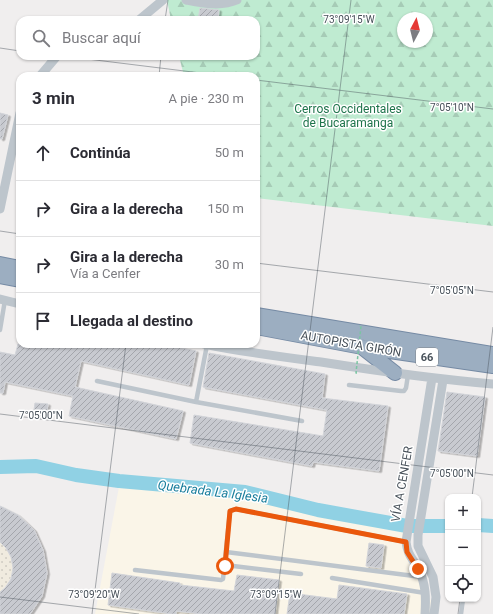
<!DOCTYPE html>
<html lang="es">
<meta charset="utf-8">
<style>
:root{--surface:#fff;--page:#f2f2f3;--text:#2b2b33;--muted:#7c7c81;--line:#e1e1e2}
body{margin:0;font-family:Roboto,sans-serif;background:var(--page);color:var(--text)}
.controls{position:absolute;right:12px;bottom:12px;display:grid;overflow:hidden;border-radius:8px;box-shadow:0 1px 3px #0004}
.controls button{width:36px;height:36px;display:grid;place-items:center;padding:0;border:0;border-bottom:1px solid var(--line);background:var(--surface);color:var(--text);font:20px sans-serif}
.compass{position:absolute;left:397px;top:12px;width:36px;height:36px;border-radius:50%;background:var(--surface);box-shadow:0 1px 3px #0004;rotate:7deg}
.stop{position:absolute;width:12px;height:12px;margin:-9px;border:3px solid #ea580c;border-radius:50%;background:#fff}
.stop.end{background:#ea580c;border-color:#fff;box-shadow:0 1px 4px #0008}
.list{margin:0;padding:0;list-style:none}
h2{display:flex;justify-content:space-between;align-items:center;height:52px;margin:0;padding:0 16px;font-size:17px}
h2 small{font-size:13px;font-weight:400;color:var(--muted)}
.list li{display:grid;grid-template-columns:26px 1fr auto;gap:12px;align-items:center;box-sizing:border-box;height:56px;padding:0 16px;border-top:1px solid var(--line)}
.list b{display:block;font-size:15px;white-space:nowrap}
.list p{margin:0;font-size:13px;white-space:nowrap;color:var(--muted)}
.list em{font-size:13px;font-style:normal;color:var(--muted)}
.icon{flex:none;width:22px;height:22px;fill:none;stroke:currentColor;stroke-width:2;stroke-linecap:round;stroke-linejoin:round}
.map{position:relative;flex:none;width:493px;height:614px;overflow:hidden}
.search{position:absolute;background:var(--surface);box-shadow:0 1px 3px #0004;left:16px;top:16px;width:244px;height:44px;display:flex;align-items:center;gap:10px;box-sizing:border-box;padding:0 14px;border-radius:12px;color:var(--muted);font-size:15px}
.panel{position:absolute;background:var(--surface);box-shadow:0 1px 3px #0004;left:16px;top:72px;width:244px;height:276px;border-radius:12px}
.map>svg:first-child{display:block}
.commercial{fill:#faf5e8}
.forest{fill:url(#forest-firs);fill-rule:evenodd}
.sand{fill:url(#sand-dots)}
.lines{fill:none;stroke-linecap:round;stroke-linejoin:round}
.river{stroke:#90d1e4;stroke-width:14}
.building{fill:url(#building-hatch);stroke:#d2d4d9;filter:url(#shadow)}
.trunk-casing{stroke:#758aa4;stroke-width:16}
.service{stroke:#bdc5cc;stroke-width:4.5}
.minor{stroke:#bdc5cc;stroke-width:9}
.trunk{stroke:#9caec1;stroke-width:14}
.path-bridge{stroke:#7ac5a2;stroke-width:1.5;stroke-dasharray:3 2;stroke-linecap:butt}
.route{stroke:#ea580c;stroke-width:5}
.ticks{fill:none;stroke:#475059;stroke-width:1;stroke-opacity:0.45}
.labels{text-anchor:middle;stroke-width:3;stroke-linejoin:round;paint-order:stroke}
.shield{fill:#fff;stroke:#7e848b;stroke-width:1}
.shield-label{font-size:11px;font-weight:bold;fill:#475059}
.park-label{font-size:12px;fill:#1e744b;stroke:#fff}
.street-label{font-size:12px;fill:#475059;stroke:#fff}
.water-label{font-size:13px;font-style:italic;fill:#187d9c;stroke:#fff}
.ticks-label{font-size:10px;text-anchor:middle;fill:#475059;stroke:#fff;stroke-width:3;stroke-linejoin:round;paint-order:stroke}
</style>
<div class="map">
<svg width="493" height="614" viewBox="0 0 493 614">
<defs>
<pattern id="forest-firs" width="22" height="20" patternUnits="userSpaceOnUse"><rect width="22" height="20" fill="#bfebd1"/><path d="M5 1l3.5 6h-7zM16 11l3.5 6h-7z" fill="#a6cbb6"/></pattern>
<pattern id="sand-dots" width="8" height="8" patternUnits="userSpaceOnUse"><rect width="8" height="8" fill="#f0ebdf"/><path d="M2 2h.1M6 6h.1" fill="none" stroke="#cfcbc2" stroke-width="1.8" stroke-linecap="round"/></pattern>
<pattern id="building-hatch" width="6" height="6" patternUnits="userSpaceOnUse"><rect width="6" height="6" fill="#c8cad0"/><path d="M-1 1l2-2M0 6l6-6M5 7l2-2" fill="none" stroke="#a4a6ac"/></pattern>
<filter id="shadow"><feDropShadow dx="2.5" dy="1.5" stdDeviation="0" flood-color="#0004"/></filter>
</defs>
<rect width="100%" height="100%" fill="#f0eeee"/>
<path class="commercial" d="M 119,487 L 241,499 L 411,532 L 408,562 L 431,601 L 430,614 L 95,614 Z"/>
<path class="forest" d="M 167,0 L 493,0 L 493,226 L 256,198 L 256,76 L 184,76 L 179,56 L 256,56 L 256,20 L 171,20 ZM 403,18 L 427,18 L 427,42 L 403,42 Z"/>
<path class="sand" d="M 0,542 C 16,557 17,578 0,592 Z"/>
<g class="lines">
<path class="river" d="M 0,467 L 36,466 L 76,475 L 119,481 L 245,492 L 318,510 L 407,526 L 448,526
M 478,525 L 493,526"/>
</g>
<path class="building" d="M 200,8 L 219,10 L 218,20 L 198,20 Z
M 0,113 L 8,115 L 2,139 L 0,139 Z
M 18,344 L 163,344 L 196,351 L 189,385 L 81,361 L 75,387 L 183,411 L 176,439 L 69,416 L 73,396 L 5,382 L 3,393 L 0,393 L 0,352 L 15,355 Z
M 209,353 L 325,374 L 322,398 L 388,406 L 379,471 L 313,462 L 312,466 L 190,443 L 194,415 L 323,436 L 327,410 L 203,387 Z
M 447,392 L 485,397 L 477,456 L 438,451 Z
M 35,403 L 48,404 L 46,418 L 33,416 Z
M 0,506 L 18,515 L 34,530 L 43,550 L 47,573 L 42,596 L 30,614 L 0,614 L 0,592 L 5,588 L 11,579 L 13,568 L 11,557 L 6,548 L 0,542 Z
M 369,543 L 384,545 L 381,568 L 366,566 Z
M 112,573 L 180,583 L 180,585 L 234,591 L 237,575 L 279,580 L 275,614 L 202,614 L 176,611 L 176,614 L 172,614 L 108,605 Z
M 339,585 L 407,594 L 404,614 L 287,614 L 290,593 L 337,599 Z"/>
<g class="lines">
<defs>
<path id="trunk" d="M 0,264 L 20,268
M 0,276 L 20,280
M 256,315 L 493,354
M 256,327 L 362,347 L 493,366
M 363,348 L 395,373"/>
</defs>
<use href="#trunk" class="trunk-casing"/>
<path class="service" d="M 0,330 L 5,300
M 97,381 L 196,402 L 207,345
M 349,385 L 401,391 L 404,391 L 406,388 L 408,375
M 196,402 L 302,421
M 226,552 L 422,577
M 225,565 L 301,574
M 135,570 L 221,580 L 223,579 L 230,511 L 236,509 L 406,542
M 332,578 L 425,593
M 461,614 L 463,599"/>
<path class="minor" d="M 186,0 C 202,3 221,7 237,0
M 139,20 L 163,0
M 40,76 L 57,56
M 0,209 L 20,113
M 0,299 L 20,304
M 204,344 C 242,352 282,357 321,362 C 378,371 435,379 493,384
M 425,614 C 426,598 426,585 419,570 C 413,558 408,557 406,542 L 432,378
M 434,614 L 436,597 L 433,577 L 418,546 L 418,535 L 443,380"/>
<use href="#trunk" class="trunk"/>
<path class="path-bridge" d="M 357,373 L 356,373 L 361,326 L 359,326"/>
</g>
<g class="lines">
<path class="route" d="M 225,566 L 230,511 L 236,509 L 406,542 L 407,552 L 418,569"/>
</g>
<path class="ticks" d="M 165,20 L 168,0M 0,48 L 20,51M 63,56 L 225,76M 159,76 L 161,56M 256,80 L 493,109M 0,231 L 20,234M 256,263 L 493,292M 0,414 L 493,475M 472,497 L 493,327M 0,597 L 139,614M 92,614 L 126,344M 275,614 L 351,0M 458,614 L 460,599"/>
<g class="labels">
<rect class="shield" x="416" y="348" width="22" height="18" rx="3"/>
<g class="shield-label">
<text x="427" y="361">66</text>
</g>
<g class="park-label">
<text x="348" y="113">Cerros Occidentales<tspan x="348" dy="14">de Bucaramanga</tspan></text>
</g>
<g class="street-label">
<text transform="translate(351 344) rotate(10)" y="4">AUTOPISTA GIRÓN</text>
<text transform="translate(402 484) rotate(-80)" y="4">VÍA A CENFER</text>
</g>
<g class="water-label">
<text transform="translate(213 491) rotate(7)" y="5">Quebrada La Iglesia</text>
</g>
</g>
<g class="ticks-label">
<text x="349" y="23">73°09'15"W</text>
<text x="452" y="111">7°05'10"N</text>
<text x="452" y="294">7°05'05"N</text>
<text x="41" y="419">7°05'00"N</text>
<text x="452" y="477">7°05'00"N</text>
<text x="94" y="598">73°09'20"W</text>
<text x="276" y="598">73°09'15"W</text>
</g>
</svg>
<div class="controls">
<button>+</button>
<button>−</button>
<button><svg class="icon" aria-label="locate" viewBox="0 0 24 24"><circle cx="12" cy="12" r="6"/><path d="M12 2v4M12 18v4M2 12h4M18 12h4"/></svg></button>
</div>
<svg class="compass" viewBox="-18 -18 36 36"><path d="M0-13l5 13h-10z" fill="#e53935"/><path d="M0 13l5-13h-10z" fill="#7c7c81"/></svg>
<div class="stop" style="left:225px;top:566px"></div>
<div class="stop end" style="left:418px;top:569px"></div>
<div class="search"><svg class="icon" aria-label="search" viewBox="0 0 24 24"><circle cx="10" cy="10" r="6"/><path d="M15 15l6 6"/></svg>Buscar aquí</div>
<section class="panel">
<h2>3 min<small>A pie · 230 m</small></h2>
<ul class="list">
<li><svg class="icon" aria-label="ahead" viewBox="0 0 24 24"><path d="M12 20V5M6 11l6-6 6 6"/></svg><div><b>Continúa</b></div><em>50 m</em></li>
<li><svg class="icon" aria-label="right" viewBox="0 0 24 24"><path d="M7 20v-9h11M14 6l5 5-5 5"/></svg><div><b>Gira a la derecha</b></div><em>150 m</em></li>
<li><svg class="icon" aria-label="right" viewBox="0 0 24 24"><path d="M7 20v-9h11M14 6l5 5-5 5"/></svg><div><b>Gira a la derecha</b><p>Vía a Cenfer</p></div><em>30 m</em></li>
<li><svg class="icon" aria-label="arrive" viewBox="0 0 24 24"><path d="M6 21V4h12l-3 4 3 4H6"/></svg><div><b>Llegada al destino</b></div></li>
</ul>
</section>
</div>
